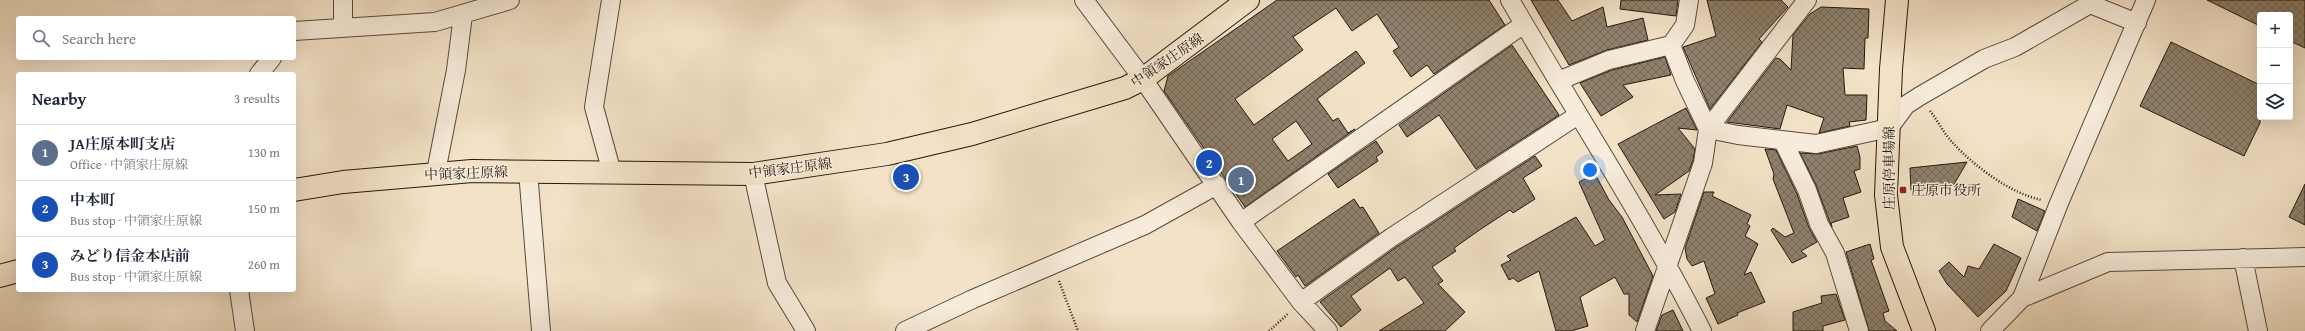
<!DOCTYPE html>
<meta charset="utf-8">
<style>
:root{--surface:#fff;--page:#f6f6f7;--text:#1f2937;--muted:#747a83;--line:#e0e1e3;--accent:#0f766e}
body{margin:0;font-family:"Gentium Book Plus","Noto Serif JP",serif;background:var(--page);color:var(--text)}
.controls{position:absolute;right:12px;top:12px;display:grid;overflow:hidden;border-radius:4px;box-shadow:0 4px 16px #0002}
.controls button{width:36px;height:36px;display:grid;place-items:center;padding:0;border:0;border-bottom:1px solid var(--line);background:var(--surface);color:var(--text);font:20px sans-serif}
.you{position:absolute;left:1590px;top:170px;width:14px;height:14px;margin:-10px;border:3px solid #fff;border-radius:50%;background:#1a73e8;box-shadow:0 0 0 6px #1a73e833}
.badge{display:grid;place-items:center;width:26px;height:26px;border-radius:50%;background:var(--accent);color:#fff;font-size:13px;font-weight:700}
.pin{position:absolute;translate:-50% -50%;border:2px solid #fff;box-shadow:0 1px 4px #0006}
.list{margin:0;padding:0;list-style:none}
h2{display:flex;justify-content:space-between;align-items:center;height:52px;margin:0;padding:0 16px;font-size:17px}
h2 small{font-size:13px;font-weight:400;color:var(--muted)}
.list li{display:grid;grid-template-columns:26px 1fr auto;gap:12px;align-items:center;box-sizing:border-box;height:56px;padding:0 16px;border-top:1px solid var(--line)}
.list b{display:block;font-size:15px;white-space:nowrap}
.list p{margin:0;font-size:13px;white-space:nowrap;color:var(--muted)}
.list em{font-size:13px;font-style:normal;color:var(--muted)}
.icon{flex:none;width:22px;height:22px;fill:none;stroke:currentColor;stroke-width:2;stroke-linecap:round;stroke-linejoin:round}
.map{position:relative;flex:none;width:2305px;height:331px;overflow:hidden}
.search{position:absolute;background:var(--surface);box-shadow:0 4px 16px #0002;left:16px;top:16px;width:280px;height:44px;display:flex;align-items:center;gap:10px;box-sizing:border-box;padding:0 14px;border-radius:4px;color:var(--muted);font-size:15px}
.panel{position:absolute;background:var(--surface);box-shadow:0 4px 16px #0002;left:16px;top:72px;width:280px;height:220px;border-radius:4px}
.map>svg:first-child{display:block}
.building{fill:url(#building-cross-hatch);stroke:#23180c;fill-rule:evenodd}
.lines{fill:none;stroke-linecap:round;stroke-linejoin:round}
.minor-casing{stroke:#574a3b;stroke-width:20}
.major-casing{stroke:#23180c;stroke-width:24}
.path{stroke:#23180c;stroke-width:2.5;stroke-dasharray:1 2;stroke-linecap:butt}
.minor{stroke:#f7ecdb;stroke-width:18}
.major{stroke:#f3e2c7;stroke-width:22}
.poi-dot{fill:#8f2418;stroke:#f7ecdb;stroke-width:1.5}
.labels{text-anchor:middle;stroke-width:3;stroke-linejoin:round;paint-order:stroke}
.street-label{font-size:14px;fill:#23180c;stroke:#f7ecdb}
.poi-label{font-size:14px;fill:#23180c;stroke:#f7ecdb;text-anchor:start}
</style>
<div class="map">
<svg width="2305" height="331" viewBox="0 0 2305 331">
<defs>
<pattern id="building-cross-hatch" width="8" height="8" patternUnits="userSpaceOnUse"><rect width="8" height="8" fill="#8f816d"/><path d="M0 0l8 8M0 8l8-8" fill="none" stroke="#746958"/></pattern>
</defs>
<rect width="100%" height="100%" fill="#f3e2c7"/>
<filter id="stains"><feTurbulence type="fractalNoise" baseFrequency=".005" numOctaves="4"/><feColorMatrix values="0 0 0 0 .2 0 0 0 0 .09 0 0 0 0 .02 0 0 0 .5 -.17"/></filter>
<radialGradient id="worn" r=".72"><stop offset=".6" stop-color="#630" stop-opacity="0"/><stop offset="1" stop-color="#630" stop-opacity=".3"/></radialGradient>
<path class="building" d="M 1277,0 L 1489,0 L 1505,25 L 1434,74 L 1427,65 L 1411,77 L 1393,51 L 1399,47 L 1377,14 L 1352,31 L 1336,8 L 1293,37 L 1303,50 L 1235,99 L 1254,125 L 1356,51 L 1365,63 L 1317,99 L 1333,121 L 1338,118 L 1348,133 L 1355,129 L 1245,207 L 1164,91 L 1168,76 ZM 1296,121 L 1312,144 L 1288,161 L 1272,139 Z
M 1531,0 L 1558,0 L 1572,21 L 1603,7 L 1607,27 L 1643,18 L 1648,40 L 1607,50 L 1569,65 Z
M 1621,0 L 1678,0 L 1676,16 L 1620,9 Z
M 1707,0 L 1781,0 L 1788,7 L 1759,39 L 1762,42 L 1710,109 L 1683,47 L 1716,36 Z
M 2207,0 L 2305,0 L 2305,48 L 2290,41 L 2290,15 L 2260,15 L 2260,26 Z
M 1821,7 L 1869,9 L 1868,38 L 1865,38 L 1864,69 L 1843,68 L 1845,95 L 1867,95 L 1866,120 L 1849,122 L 1850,126 L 1819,133 L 1824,118 L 1787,105 L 1780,129 L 1727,122 L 1776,58 L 1780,59 L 1791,70 L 1793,35 L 1810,14 Z
M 2171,42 L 2260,85 L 2260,123 L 2244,156 L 2140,106 Z
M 1512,45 L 1559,115 L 1476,169 L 1439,115 L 1407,137 L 1399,125 Z
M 1665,57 L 1671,75 L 1623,85 L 1633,97 L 1601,116 L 1580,83 L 1612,70 Z
M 1686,108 L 1697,130 L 1678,128 L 1695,149 L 1693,160 L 1689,171 L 1655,195 L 1681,194 L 1675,212 L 1664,219 L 1618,144 Z
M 1376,141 L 1383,152 L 1376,157 L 1378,161 L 1338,188 L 1328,174 Z
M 1857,146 L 1860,157 L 1860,169 L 1854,171 L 1861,192 L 1843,198 L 1849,217 L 1831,223 L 1832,227 L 1829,220 L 1816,185 L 1800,153 L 1818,154 Z
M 1765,149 L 1776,150 L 1797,194 L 1809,228 L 1817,242 L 1801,251 L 1807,256 L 1792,263 L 1771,230 L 1773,228 L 1785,237 L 1794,233 L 1773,179 L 1774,174 Z
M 1535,156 L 1542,166 L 1523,178 L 1535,199 L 1513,213 L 1510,210 L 1481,229 L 1454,248 L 1456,251 L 1432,267 L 1443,281 L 1438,284 L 1465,312 L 1445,331 L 1379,331 L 1424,303 L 1405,277 L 1398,281 L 1390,268 L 1351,296 L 1361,310 L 1341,327 L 1320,302 L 1398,246 Z
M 1967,162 L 1953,186 L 1911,190 L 1910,168 Z
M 1595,174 L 1609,200 L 1622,217 L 1653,276 L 1637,322 L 1629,315 L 1629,294 L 1624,294 L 1615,277 L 1580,297 L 1588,326 L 1571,331 L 1556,331 L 1539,271 L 1518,282 L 1513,278 L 1509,280 L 1501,265 L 1511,260 L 1507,256 L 1576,217 L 1595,246 L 1605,240 L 1579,182 Z
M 2305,184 L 2305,225 L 2289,217 Z
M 1704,192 L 1714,192 L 1712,196 L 1751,215 L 1747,224 L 1750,226 L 1745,236 L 1758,244 L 1744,275 L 1751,272 L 1765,302 L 1737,313 L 1738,315 L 1718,324 L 1706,298 L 1715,294 L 1704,261 L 1692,266 L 1687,259 L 1685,248 Z
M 1354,199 L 1360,208 L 1363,207 L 1379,233 L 1305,286 L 1298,275 L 1296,277 L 1277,251 Z
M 2018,199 L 2045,211 L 2037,231 L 2012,217 Z
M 1870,244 L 1874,259 L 1871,260 L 1889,311 L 1883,313 L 1885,321 L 1897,331 L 1869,331 L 1846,252 Z
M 1994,244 L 2021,258 L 2006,291 L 1978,317 L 1947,284 L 1939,271 L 1949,262 L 1964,277 L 1968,266 L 1979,269 Z
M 1836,294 L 1845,320 L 1823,326 L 1823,331 L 1793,331 L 1793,312 L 1822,303 L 1821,296 Z
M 1673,310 L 1683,331 L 1656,331 L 1662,315 Z"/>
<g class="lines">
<defs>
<path id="minor" d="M 611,0 L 594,107 L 612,173
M 1084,0 L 1143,79 L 1241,222 L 1301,302 L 1328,331
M 1510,0 C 1574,110 1644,217 1702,331
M 343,28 L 343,0
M 294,31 L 435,22 L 510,0
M 1671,45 L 1685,25 L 1689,0
M 259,74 L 272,58
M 1558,81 L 1609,60 L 1671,45 L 1685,81 L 1708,129 L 1738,135 L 1816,144 L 1889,128 L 1906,105 L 1920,96 L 1984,59 L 2015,47 L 2090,4 L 2137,23
M 1783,141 L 1807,190 L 1819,224 L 1835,253 L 1859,331
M 528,171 L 541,331
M 436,172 L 456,70 L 463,15
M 753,174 L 777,283 L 806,331
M 1241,222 L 1524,24
M 2243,258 L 2258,331
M 239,290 L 245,331
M 2022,298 L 2108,262 L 2305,257
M 1301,302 L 1392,237 L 1578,115
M 905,331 L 973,299 L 1145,225 L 1217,185
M 1645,331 L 1703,163 L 1708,129 L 1807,0
M 1990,331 L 2022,298 L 2059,203 L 2146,0"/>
<path id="major" d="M 1897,0 L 1891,69 L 1886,195 L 1892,247 L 1924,331
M 294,190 L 343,182 L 472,171 L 753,174 L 887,154 L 972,134 L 1125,88 L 1143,79 L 1248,0
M 0,276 L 18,271"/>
</defs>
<use href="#minor" class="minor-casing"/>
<use href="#major" class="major-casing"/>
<path class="path" d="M 1930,111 C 1938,121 1944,134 1953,143 C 1974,166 2011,194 2042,200
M 1059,281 L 1078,331
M 1269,331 L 1289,313"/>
<use href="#minor" class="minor"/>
<use href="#major" class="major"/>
</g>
<rect class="poi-dot" x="1899" y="186" width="8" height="8" rx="2"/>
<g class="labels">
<g class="street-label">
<text transform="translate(1167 60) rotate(-34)" y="5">中領家庄原線</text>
<text transform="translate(790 168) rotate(-7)" y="5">中領家庄原線</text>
<text transform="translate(1889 168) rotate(-90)" y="5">庄原停車場線</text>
<text transform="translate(466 173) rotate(-2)" y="5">中領家庄原線</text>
</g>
<g class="poi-label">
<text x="1911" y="195">庄原市役所</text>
</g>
</g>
<rect width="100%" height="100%" filter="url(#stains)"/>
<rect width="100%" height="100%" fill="url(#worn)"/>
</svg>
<div class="controls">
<button>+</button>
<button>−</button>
<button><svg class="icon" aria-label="layers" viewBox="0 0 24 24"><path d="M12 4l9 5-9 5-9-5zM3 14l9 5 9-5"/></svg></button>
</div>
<div class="you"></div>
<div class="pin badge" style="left:1241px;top:180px;background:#5c6f8a">1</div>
<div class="pin badge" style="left:1209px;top:163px;background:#1a4fb4">2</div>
<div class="pin badge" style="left:906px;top:177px;background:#1a4fb4">3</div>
<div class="search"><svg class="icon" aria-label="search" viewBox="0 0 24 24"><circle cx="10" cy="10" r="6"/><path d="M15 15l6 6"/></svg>Search here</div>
<section class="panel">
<h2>Nearby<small>3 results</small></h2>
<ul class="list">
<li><span class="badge" style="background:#5c6f8a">1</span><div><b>JA庄原本町支店</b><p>Office · 中領家庄原線</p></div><em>130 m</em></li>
<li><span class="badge" style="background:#1a4fb4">2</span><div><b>中本町</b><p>Bus stop · 中領家庄原線</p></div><em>150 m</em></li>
<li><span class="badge" style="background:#1a4fb4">3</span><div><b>みどり信金本店前</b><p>Bus stop · 中領家庄原線</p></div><em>260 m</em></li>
</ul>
</section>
</div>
